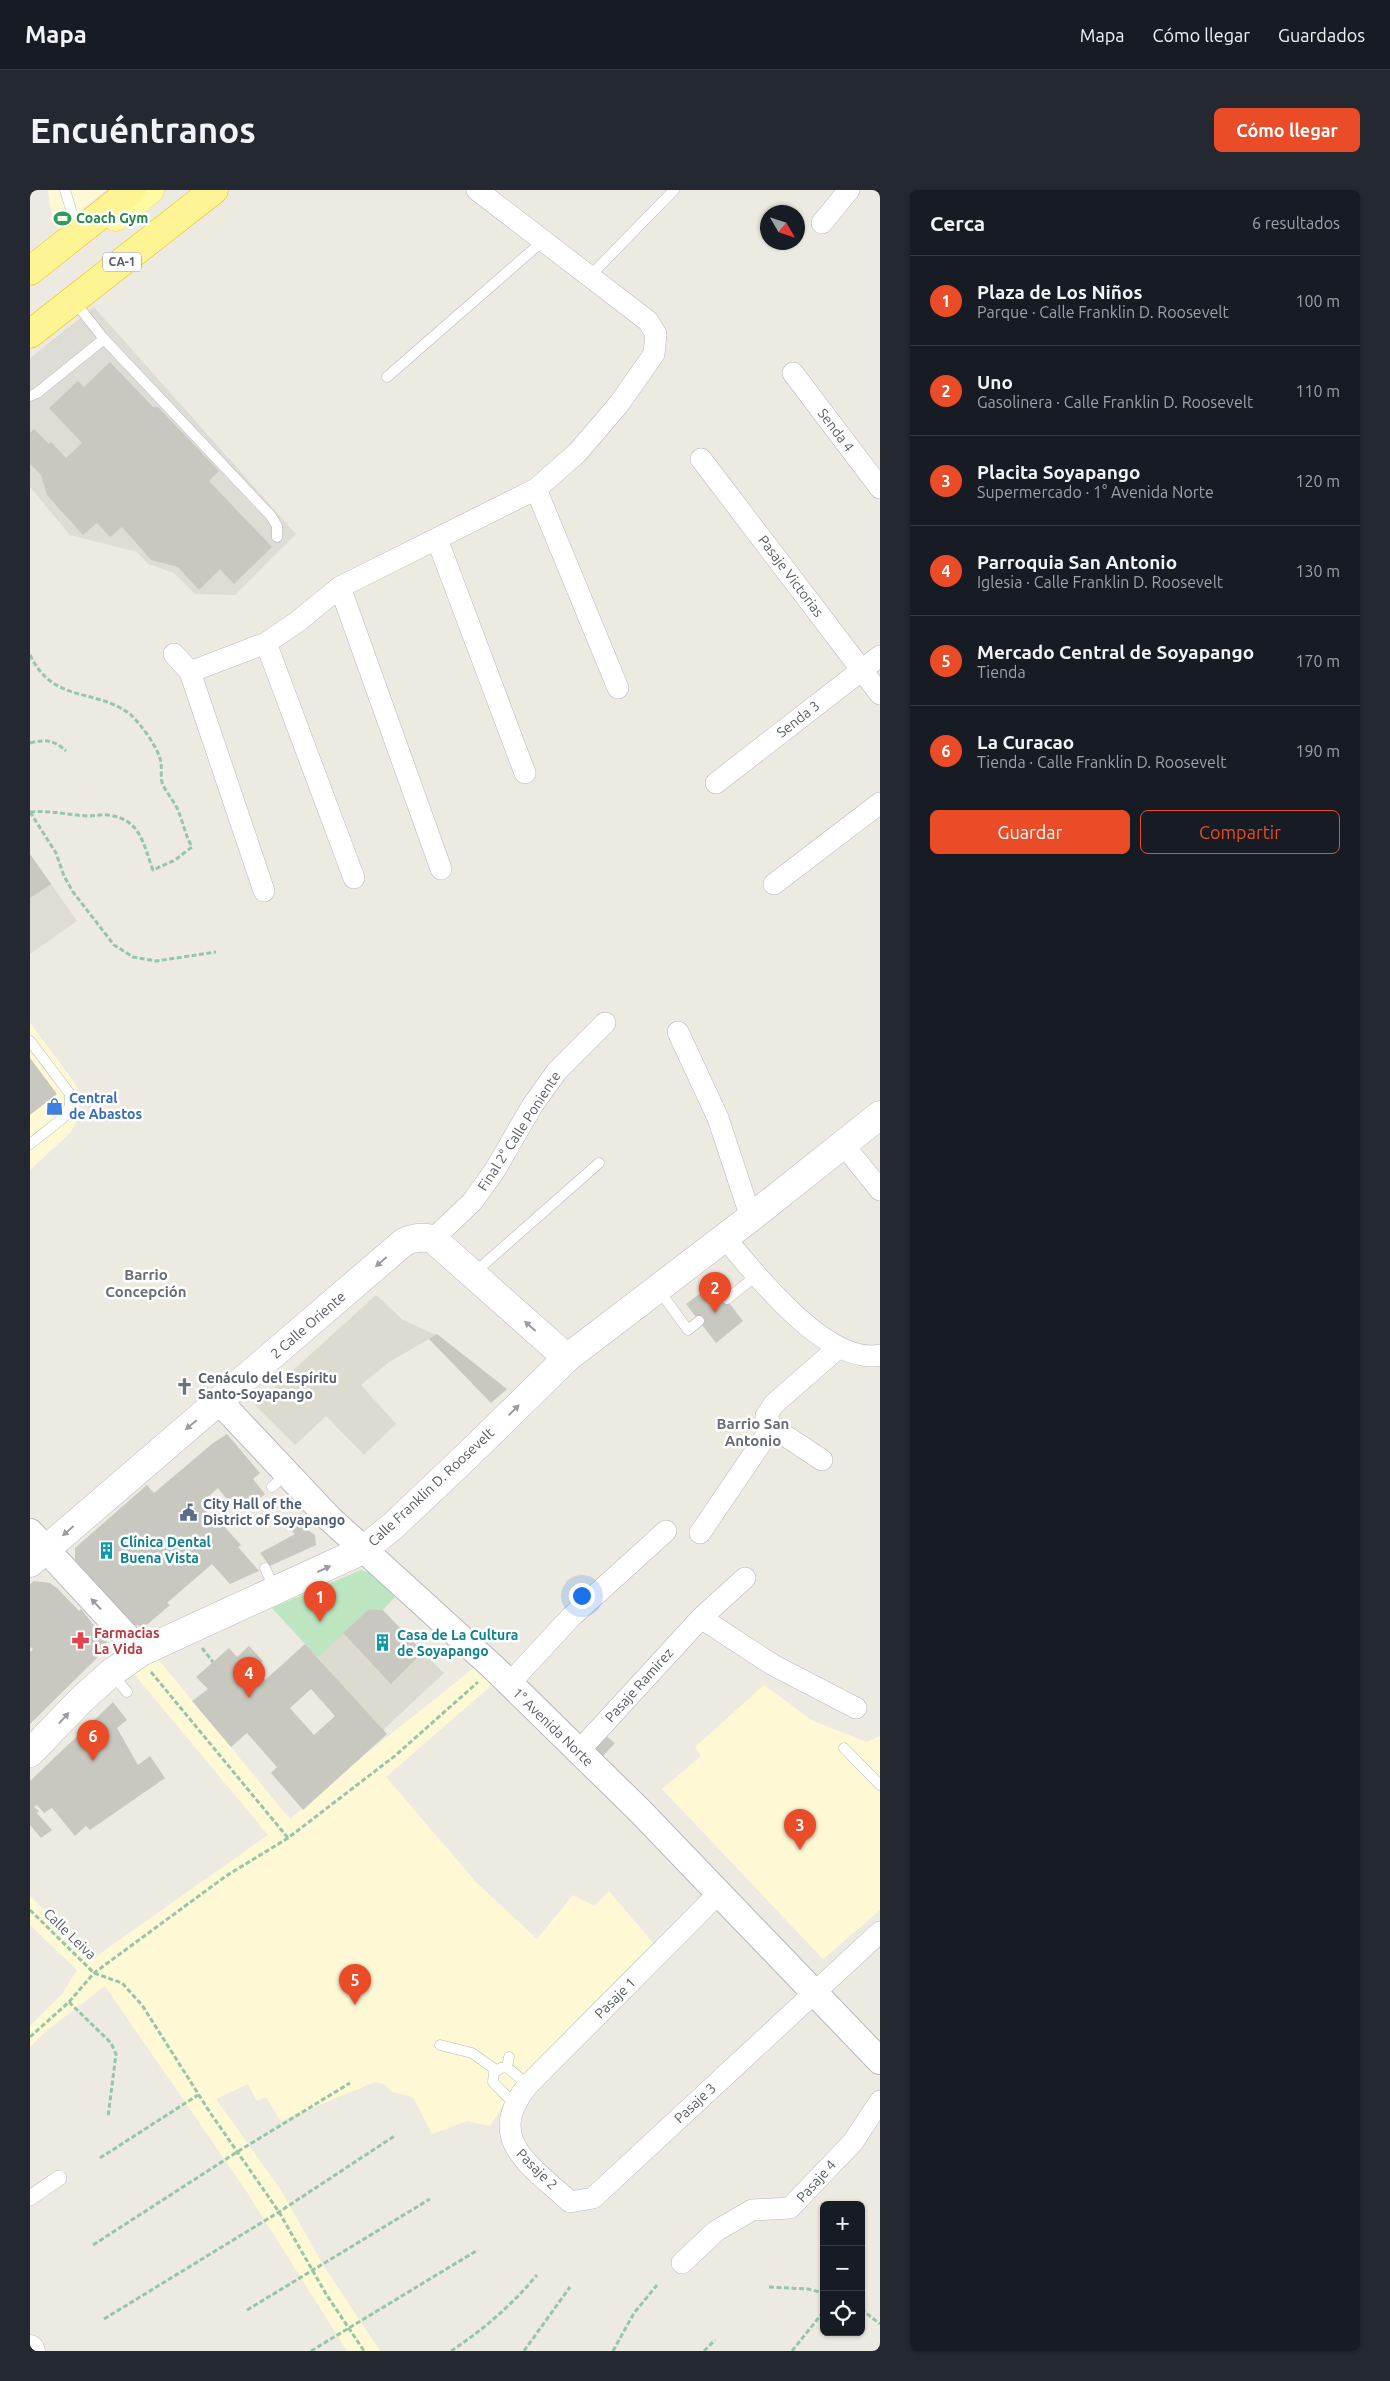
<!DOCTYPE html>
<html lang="es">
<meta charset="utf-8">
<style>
:root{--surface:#171b24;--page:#242831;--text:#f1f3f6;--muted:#9ea1a6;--line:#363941;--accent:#eb4c28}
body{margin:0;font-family:Ubuntu,sans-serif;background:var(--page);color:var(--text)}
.controls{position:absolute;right:15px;bottom:15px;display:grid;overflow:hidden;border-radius:8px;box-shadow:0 1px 4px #0004}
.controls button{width:45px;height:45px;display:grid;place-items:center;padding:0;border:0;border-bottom:1px solid var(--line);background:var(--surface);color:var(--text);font:25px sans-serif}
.compass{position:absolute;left:730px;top:15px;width:45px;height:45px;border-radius:50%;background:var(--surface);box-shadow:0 1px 4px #0004;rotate:129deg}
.you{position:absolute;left:551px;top:1405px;width:18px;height:18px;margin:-12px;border:4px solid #fff;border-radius:50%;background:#1a73e8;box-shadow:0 0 0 8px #1a73e833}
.badge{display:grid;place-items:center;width:32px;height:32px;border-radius:50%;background:var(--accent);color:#fff;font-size:16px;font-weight:700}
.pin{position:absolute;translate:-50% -41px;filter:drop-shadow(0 1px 2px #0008)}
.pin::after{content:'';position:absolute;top:26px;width:18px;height:15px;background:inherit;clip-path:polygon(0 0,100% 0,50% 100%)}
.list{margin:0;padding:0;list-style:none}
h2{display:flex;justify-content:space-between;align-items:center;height:65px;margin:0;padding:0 20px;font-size:21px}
h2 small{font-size:16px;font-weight:400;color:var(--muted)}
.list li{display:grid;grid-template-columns:32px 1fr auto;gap:15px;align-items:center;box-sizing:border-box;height:90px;padding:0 20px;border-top:1px solid var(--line)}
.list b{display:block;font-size:19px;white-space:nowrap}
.list p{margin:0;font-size:16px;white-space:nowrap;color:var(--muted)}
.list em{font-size:16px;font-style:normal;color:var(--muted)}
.actions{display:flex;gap:10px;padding:15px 20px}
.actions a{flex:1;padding:11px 0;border:1px solid var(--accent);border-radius:8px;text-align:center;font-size:18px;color:var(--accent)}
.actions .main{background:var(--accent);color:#fff}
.icon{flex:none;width:28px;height:28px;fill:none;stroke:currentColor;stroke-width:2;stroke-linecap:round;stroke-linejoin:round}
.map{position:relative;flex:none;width:850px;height:2161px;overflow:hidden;border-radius:8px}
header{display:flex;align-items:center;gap:30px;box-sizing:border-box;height:70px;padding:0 25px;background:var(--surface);border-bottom:1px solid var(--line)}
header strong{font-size:24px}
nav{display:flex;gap:28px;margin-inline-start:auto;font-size:18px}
.intro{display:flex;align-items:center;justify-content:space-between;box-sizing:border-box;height:120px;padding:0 30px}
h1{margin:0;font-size:35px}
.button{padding:12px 22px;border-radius:8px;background:var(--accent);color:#fff;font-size:18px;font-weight:700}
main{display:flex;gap:30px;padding:0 30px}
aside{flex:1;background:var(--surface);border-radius:8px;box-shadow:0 1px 4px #0004}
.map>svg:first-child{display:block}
.commercial{fill:#fef9d4}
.industrial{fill:#dddcd5}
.education{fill:#dddbcf}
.green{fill:#bce5c0}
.building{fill:#c9c8c0;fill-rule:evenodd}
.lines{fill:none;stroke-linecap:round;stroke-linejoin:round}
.service-casing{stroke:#b6b8be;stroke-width:11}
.pedestrian-casing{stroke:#b6b8be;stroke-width:16}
.minor-casing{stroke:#b6b8be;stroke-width:22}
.tertiary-casing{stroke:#b6b8be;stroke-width:28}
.secondary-casing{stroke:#b6b9c0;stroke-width:29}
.primary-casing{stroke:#f3d753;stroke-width:29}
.trunk-casing{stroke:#edbc00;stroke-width:29}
.path{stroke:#95c6a9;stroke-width:3;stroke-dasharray:5 2.5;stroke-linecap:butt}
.service{stroke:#fff;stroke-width:10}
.pedestrian{stroke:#fff;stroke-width:15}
.minor{stroke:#fff;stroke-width:21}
.tertiary{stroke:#fff;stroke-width:26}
.secondary{stroke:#fff;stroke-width:28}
.primary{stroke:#fffaa3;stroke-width:28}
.trunk{stroke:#fef494;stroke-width:28}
.oneway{fill:#9b9da1}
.labels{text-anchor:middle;stroke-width:5;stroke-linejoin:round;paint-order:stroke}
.shield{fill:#fff;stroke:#8b8d91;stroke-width:1}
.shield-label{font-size:12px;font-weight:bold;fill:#595c62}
.leisure-label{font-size:14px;font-weight:bold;fill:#27864d;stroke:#fff;text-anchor:start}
.street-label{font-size:14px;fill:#595c62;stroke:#fff}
.shop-label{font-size:14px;font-weight:bold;fill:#366cbe;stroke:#fff;text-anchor:start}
.worship-label{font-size:14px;font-weight:bold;fill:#5b616d;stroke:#fff;text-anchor:start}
.service-label{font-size:14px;font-weight:bold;fill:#4e5e75;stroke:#fff;text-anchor:start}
.culture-label{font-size:14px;font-weight:bold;fill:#0d838f;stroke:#fff;text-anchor:start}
.health-label{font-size:14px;font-weight:bold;fill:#be3a42;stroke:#fff;text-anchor:start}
.neighbourhood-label{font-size:15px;font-weight:bold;fill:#6a6e74;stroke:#fff}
</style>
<header>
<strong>Mapa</strong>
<nav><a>Mapa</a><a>Cómo llegar</a><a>Guardados</a></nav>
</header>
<div class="intro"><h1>Encuéntranos</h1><a class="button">Cómo llegar</a></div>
<main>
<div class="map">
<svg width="850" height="2161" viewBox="0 0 850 2161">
<rect width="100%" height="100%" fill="#edebe1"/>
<path class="commercial" d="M 18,0 L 76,0 L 28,39 L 20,17 Z
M 0,833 L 47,896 L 50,926 L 40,943 L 0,980 Z
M 127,1468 L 260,1629 L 337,1563 L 445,1477 L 463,1494 L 356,1587 L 446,1692 L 507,1749 L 543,1705 L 564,1716 L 579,1701 L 623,1753 L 493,1884 L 460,1936 L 437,1931 L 402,1944 L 383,1907 L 362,1902 L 354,1894 L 345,1892 L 251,1931 L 236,1907 L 227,1911 L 218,1894 L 186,1909 L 252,2002 L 293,2075 L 350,2161 L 317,2161 L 215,1999 L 75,1796 L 16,1841 L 0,1857 L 0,1836 L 32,1804 L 47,1780 L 0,1735 L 0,1706 L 64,1768 L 238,1645 L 104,1484 L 115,1474 Z
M 734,1495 L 783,1531 L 837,1552 L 850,1546 L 850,1720 L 793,1769 L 632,1599 L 671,1566 L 665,1557 Z"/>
<path class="industrial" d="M 64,117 L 266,344 L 205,405 L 165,404 L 144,383 L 118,374 L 107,362 L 40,345 L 0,297 L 0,168 Z
M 0,664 L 47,731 L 0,764 Z"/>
<path class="education" d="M 346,1105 L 373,1130 L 406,1145 L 359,1172 L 331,1195 L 366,1234 L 334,1265 L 296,1226 L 265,1255 L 225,1215 Z
M 313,1443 L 361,1493 L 393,1462 L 414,1483 L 353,1540 L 288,1468 Z"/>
<path class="green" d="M 331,1380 L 339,1383 L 365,1407 L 353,1420 L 339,1419 L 288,1468 L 242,1418 Z"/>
<path class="building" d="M 80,172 L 123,217 L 128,217 L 189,281 L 179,291 L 242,357 L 204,394 L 190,379 L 169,400 L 148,377 L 121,370 L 92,337 L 80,347 L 67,333 L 53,345 L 17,305 L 11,285 L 0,274 L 0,243 L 4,239 L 19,254 L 21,252 L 36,268 L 52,253 L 19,218 L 48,191 L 54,197 Z
M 0,664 L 21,694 L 0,708 Z
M 0,868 L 27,904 L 0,925 Z
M 684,1093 L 713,1131 L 686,1153 L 656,1114 Z
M 407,1144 L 477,1199 L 461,1213 L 399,1149 Z
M 197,1244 L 230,1283 L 223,1289 L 235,1304 L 216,1320 L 205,1308 L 200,1313 L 188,1298 L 171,1313 L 180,1326 L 183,1324 L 211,1355 L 208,1357 L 229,1381 L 200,1394 L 182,1374 L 137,1413 L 140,1415 L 118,1434 L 109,1436 L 103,1434 L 45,1370 L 45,1358 L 117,1295 L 124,1303 L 183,1253 Z
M 266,1328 L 276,1339 L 285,1345 L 286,1355 L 240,1376 L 230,1363 L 265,1344 L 257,1336 Z
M 4,1391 L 20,1393 L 28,1399 L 49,1421 L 51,1419 L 77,1452 L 73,1462 L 0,1534 L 0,1462 L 3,1459 L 0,1457 L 0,1394 Z
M 339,1419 L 353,1420 L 393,1462 L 361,1494 L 313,1443 Z
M 275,1454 L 357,1544 L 273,1620 L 241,1583 L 247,1577 L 217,1543 L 201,1557 L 162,1511 L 178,1499 L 166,1487 L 199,1458 L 207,1467 L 219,1456 L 233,1471 L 225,1478 L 235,1490 ZM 281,1499 L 305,1526 L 284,1545 L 260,1518 Z
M 83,1512 L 97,1530 L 87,1538 L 108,1575 L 120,1566 L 135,1588 L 60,1640 L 56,1636 L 45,1646 L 22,1618 L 14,1623 L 7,1615 L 4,1617 L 9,1621 L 7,1623 L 22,1640 L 11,1648 L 0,1635 L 0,1591 Z
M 569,1540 L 585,1553 L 571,1568 L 556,1555 Z"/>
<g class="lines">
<defs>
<path id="service" d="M 35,0 L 42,23 L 52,37
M 561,85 L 644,0
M 44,111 L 74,149 L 241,326 L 247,336 L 247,347
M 357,187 L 514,50
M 0,206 L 7,203 L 74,149
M 0,851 L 40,904 L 40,916 L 33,928 L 0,954
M 443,1084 L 569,973
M 628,1099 L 658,1140 L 669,1131
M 697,1109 L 726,1086
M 242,1297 L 256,1284
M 235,1378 L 245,1400
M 82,1484 L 97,1502
M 814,1558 L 850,1595
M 410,1855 L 442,1863 L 466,1880
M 477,1877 L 479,1867
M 484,1914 L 463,1892 L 464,1883 L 471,1878 L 477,1877 L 498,1895"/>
<path id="pedestrian" d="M 0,2008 L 29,1988"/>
<path id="minor" d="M 792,33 L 819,0
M 763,183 L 850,298
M 671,269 L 850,504
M 506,299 L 588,498
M 407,349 L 495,583
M 310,397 L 411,679
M 236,453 L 324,688
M 144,464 L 160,482 L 236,453 L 267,432 L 310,397 L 506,299 L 547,263 L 589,214 L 624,164 L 626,144 L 618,131 L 447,0
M 160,482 L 234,701
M 686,593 L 850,466
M 744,694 L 850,613
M 648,842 L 688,928 L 721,1028
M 813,954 L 850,1000
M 695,1048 C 725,1084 797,1176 850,1165
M 403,1049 L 442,1012 L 465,980 L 502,916 L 527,881 L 575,833
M 792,1270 L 742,1237 L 736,1226 L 744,1214 L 808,1158
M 670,1343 L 742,1237
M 671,1428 L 743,1475 L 826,1518
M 479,1494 L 540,1428 L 636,1341
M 548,1562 L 671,1428 L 715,1388
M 688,1704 L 498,1895 C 453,1950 502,1976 540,2012 L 563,2008 L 850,1742
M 652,2073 L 686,2041 L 722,2020 L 760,2018 L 823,1952 L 850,1911"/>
<path id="tertiary" d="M 189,1211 L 299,1328 L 464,1478 L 610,1621 L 850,1871
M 0,1342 L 111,1462"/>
<path id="secondary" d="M 0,1373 L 374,1052 C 385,1047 392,1047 403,1049 L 537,1168
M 0,1563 L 51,1510 L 81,1483 L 111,1462 L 333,1360 L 364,1335 L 438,1265 L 537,1168 L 728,1022 L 850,925
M 0,2159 L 1,2161"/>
<path id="primary" d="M 86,27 L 120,0"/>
<path id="trunk" d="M 0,81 L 102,0
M 0,144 L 184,0"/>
</defs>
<use href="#service" class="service-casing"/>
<use href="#pedestrian" class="pedestrian-casing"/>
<use href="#minor" class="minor-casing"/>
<use href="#tertiary" class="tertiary-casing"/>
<use href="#secondary" class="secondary-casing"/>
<use href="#primary" class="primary-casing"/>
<use href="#trunk" class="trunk-casing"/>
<path class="path" d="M 0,465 C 24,515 66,497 101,525 C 110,533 130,560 131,573 C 132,580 130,589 133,595 C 137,603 143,610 147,618 C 153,631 155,645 162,657 L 145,670 L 123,680 C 113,654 111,629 78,625 C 71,624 65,626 58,626 C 38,625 20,620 0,622
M 0,553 C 16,549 24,550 36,561
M 0,622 L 26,663 L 34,686 L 43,702 L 84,755 L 103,767 L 126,771 L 186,762
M 172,1458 L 183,1472
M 121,1482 L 258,1648
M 0,1720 L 64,1783 L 92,1793 L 112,1815 L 181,1924 L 249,2022 L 296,2104 L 334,2161
M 39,1812 L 81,1853 L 86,1864 L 78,1927
M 0,1847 L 39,1812 L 64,1783 L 196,1686 L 258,1648 L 366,1565 L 448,1492
M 70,1968 L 168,1905
M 63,2055 L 207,1962 L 320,1893
M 739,2097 L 778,2099 L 794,2103
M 831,2119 L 850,2134
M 217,2120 L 400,2009
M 74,2129 L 249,2022 L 366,1945
M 281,2161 L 446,2061
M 421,2161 C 454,2139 481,2116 507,2085
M 494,2161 L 540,2097
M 583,2161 L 604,2123 L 627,2095
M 674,2161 L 685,2150
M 762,2161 L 794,2121"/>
<use href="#service" class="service"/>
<use href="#pedestrian" class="pedestrian"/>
<use href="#minor" class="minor"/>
<use href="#tertiary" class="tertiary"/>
<use href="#secondary" class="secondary"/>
<use href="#primary" class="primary"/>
<use href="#trunk" class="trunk"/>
</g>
<defs><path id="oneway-solid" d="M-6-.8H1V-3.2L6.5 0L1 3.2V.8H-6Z" transform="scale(1.25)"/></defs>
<g class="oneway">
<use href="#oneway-solid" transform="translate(351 1072) rotate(139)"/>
<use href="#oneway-solid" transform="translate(500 1136) rotate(-139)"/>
<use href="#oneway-solid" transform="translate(484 1220) rotate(-45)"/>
<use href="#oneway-solid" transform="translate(161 1235) rotate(140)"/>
<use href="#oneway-solid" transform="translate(38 1341) rotate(139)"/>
<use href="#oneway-solid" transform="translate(294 1379) rotate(-25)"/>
<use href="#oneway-solid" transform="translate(66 1414) rotate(-133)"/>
<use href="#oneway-solid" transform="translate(34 1528) rotate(-47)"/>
</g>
<defs>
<symbol id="stadium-bare" viewBox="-9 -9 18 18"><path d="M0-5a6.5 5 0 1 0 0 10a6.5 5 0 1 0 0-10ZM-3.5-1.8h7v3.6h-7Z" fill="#2e9e5b" stroke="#fff" stroke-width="2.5" paint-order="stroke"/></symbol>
<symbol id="shop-bare" viewBox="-9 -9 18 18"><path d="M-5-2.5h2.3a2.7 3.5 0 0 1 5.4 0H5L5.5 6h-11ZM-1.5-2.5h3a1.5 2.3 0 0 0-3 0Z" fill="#3f7fe0" stroke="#fff" stroke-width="2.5" paint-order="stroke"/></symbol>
<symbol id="church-bare" viewBox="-9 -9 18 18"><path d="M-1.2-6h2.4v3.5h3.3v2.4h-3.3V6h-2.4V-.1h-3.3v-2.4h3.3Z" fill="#6b7280" stroke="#fff" stroke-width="2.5" paint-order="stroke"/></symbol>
<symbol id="civic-bare" viewBox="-9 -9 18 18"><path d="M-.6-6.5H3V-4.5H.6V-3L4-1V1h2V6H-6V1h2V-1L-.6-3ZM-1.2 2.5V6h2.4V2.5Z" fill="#5c6f8a" stroke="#fff" stroke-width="2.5" paint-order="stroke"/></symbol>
<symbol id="building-bare" viewBox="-9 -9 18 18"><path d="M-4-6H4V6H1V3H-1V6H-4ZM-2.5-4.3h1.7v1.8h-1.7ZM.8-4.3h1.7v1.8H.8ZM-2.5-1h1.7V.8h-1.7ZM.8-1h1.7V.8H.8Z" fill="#0f9aa8" stroke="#fff" stroke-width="2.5" paint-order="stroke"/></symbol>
<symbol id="pharmacy-bare" viewBox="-9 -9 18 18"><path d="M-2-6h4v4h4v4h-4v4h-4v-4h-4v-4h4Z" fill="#e0444e" stroke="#fff" stroke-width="2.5" paint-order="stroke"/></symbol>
</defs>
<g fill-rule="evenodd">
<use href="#stadium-bare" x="20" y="16" width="25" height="25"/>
<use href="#shop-bare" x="12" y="904" width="25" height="25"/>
<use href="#church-bare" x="142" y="1184" width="25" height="25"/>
<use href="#civic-bare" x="146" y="1310" width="25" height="25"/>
<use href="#building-bare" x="64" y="1348" width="25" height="25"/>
<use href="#pharmacy-bare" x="38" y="1438" width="25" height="25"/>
<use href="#building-bare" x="340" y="1440" width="25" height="25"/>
</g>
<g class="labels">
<rect class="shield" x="73" y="62.5" width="38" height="19" rx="4"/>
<g class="shield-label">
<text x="92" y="76">CA-1</text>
</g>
<g class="leisure-label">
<text x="46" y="33">Coach Gym</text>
</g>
<g class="street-label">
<text transform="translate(806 240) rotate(53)" y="5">Senda 4</text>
<text transform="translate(761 386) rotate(53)" y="5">Pasaje Victorias</text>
<text transform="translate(768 529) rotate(-38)" y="5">Senda 3</text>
<text transform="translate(489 941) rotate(-57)" y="5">Final 2° Calle Poniente</text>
<text transform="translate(278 1135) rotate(-41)" y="5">2 Calle Oriente</text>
<text transform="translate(401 1297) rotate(-43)" y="5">Calle Franklin D. Roosevelt</text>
<text transform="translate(609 1495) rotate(-48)" y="5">Pasaje Ramirez</text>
<text transform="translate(523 1537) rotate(44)" y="5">1° Avenida Norte</text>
<text transform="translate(40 1744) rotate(44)" y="5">Calle Leiva</text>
<text transform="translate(585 1808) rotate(-45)" y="5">Pasaje 1</text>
<text transform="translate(665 1913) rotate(-43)" y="5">Pasaje 3</text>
<text transform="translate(507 1979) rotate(45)" y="5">Pasaje 2</text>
<text transform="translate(786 1991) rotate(-48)" y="5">Pasaje 4</text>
</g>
<g class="shop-label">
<text x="39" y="913">Central<tspan x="39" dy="16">de Abastos</tspan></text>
</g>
<g class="worship-label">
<text x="168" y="1193">Cenáculo del Espíritu<tspan x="168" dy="16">Santo-Soyapango</tspan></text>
</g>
<g class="service-label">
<text x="173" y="1319">City Hall of the<tspan x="173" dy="16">District of Soyapango</tspan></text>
</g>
<g class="culture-label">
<text x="90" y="1357">Clínica Dental<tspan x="90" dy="16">Buena Vista</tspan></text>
<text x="367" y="1450">Casa de La Cultura<tspan x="367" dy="16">de Soyapango</tspan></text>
</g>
<g class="health-label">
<text x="64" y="1448">Farmacias<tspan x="64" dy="16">La Vida</tspan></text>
</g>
<g class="neighbourhood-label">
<text x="116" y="1090">Barrio<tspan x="116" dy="17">Concepción</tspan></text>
<text x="723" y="1239">Barrio San<tspan x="723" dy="17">Antonio</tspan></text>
</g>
</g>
</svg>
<div class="controls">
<button>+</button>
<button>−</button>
<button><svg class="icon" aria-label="locate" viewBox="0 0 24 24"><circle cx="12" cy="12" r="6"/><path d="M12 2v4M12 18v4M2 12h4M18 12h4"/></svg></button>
</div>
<svg class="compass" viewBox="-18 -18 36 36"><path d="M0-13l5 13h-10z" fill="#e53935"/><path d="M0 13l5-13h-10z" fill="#9ea1a6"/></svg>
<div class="you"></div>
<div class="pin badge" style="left:290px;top:1432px">1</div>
<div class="pin badge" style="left:685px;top:1123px">2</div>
<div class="pin badge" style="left:770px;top:1660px">3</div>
<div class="pin badge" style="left:219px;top:1508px">4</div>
<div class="pin badge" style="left:325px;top:1815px">5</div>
<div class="pin badge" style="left:63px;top:1571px">6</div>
</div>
<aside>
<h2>Cerca<small>6 resultados</small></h2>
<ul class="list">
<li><span class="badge">1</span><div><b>Plaza de Los Niños</b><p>Parque · Calle Franklin D. Roosevelt</p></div><em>100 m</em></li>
<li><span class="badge">2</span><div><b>Uno</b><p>Gasolinera · Calle Franklin D. Roosevelt</p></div><em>110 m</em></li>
<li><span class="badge">3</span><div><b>Placita Soyapango</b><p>Supermercado · 1° Avenida Norte</p></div><em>120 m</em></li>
<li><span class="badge">4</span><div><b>Parroquia San Antonio</b><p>Iglesia · Calle Franklin D. Roosevelt</p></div><em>130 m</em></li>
<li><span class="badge">5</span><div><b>Mercado Central de Soyapango</b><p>Tienda</p></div><em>170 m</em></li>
<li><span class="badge">6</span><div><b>La Curacao</b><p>Tienda · Calle Franklin D. Roosevelt</p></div><em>190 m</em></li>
</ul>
<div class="actions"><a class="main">Guardar</a><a>Compartir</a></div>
</aside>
</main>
